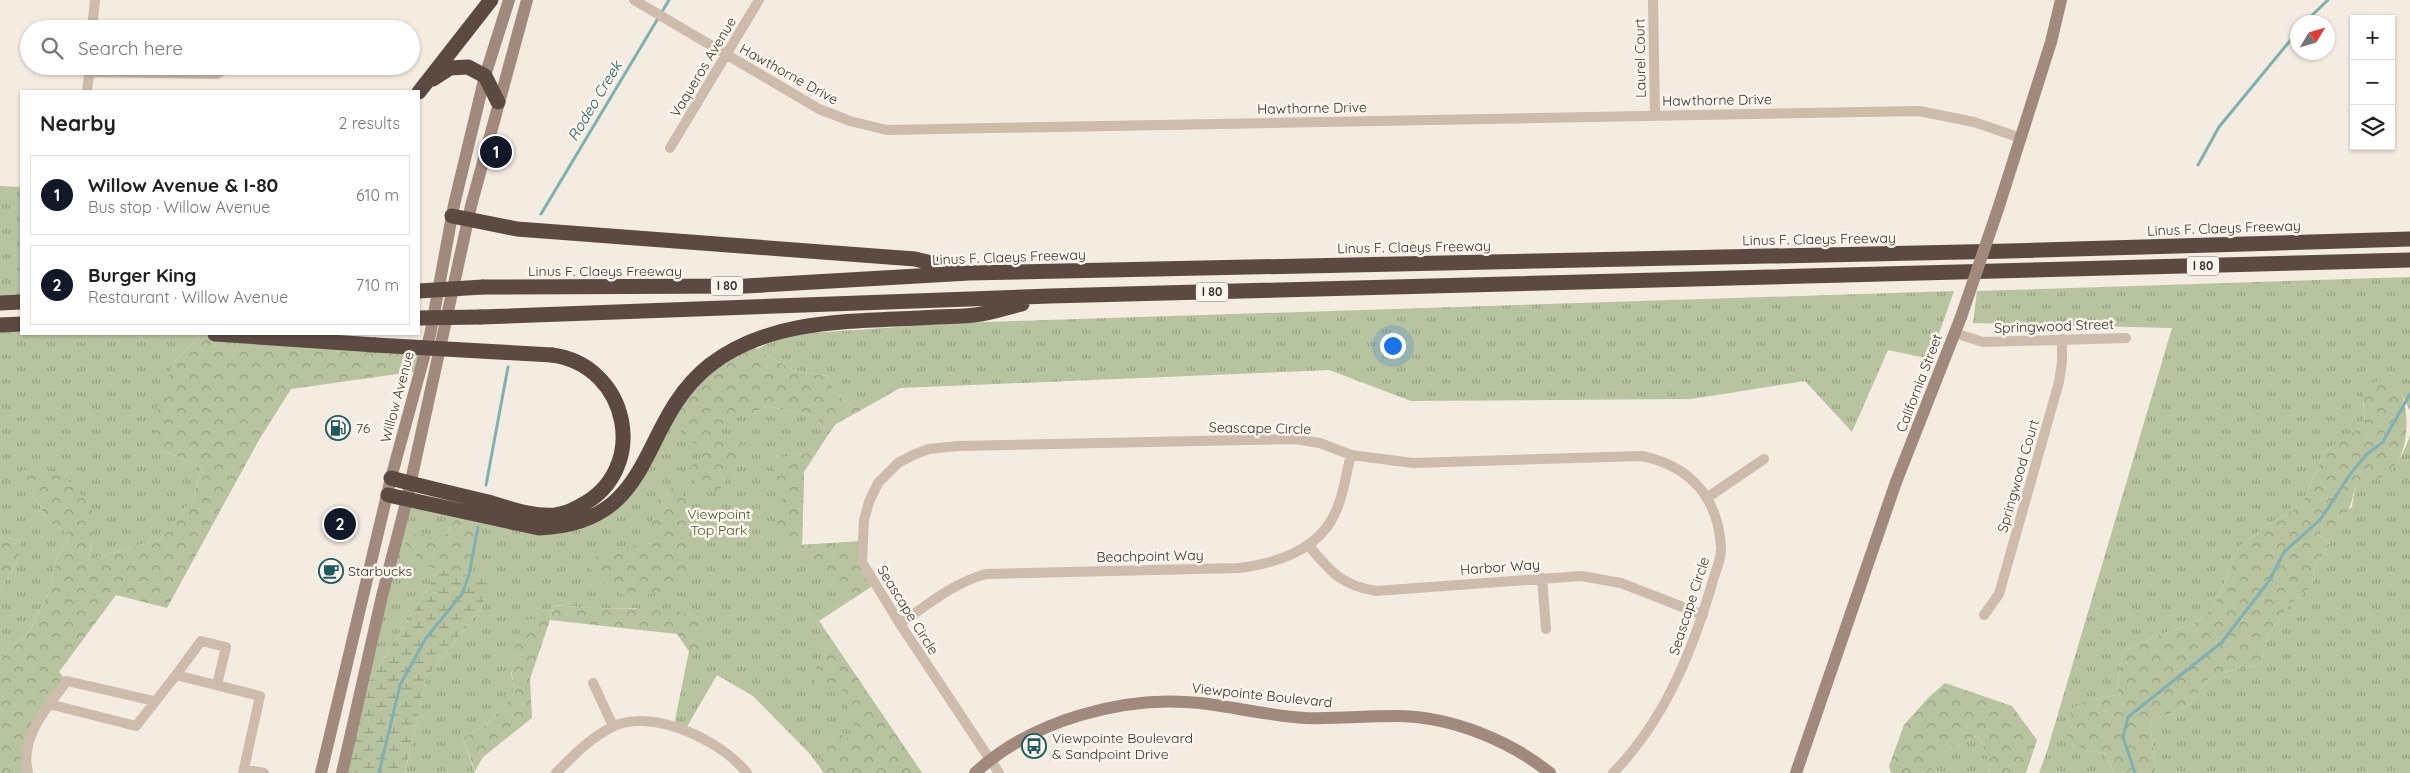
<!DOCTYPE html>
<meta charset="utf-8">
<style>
:root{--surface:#fff;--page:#f6f6f6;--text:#202124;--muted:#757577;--line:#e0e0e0;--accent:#111827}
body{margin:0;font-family:Quicksand,sans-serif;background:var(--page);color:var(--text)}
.controls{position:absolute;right:15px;top:15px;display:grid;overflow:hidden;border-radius:0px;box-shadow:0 1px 4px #0004}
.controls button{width:45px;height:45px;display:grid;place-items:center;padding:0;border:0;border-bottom:1px solid var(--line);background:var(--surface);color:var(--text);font:25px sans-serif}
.compass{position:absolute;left:2290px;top:15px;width:45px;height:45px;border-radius:50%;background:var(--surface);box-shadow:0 1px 4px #0004;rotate:52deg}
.you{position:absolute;left:1392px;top:345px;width:18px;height:18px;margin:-12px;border:4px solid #fff;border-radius:50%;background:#1a73e8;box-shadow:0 0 0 8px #1a73e833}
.badge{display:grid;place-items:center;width:32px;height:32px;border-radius:50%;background:var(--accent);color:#fff;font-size:16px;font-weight:700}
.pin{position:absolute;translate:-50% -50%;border:2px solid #fff;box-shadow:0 1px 5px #0006}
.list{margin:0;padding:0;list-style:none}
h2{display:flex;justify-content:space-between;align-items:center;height:65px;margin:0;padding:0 20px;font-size:21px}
h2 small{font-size:16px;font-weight:400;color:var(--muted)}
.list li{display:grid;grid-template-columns:32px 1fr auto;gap:15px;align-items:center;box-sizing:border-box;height:80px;margin:0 10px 10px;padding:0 10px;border:1px solid var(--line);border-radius:0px}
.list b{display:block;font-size:19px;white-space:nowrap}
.list p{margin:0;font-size:16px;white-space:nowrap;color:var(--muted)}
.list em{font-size:16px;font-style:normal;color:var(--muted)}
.icon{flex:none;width:28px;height:28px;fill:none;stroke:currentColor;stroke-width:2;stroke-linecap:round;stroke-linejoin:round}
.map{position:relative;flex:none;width:2410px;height:773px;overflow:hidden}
.search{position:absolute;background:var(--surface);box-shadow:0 1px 4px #0004;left:20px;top:20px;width:400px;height:55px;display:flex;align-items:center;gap:12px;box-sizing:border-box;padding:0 18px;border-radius:28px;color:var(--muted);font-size:19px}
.panel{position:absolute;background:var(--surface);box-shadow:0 1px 4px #0004;left:20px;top:90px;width:400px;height:245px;border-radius:0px}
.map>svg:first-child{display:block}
.grass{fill:url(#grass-tufts)}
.forest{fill:url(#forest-crowns)}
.wetland{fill:url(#wetland-marsh)}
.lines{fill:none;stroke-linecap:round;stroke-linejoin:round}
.stream{stroke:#7fb0b2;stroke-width:3}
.street{stroke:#cdbbac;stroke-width:10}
.secondary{stroke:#a18a7d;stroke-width:12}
.highway{stroke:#5c4a42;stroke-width:15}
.secondary-bridge{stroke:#a18a7d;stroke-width:12}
.highway-bridge{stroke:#5c4a42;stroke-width:15}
.labels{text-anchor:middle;stroke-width:5;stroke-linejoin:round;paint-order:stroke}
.shield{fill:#fbf5ee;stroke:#756b66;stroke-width:1}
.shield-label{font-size:12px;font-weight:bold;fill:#3b302b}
.street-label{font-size:14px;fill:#3b302b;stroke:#fbf5ee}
.poi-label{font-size:14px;fill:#3b302b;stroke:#fbf5ee;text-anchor:start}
.park-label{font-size:14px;fill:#4a5a2e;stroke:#fbf5ee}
.water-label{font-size:15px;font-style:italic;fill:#1f5a5e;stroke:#fbf5ee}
</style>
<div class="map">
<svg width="2410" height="773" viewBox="0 0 2410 773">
<defs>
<pattern id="grass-tufts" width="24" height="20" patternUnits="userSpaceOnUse" patternTransform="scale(1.25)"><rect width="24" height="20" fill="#b8c4a0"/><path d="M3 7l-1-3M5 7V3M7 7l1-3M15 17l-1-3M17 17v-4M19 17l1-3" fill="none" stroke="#97a083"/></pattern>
<pattern id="forest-crowns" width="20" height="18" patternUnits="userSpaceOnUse" patternTransform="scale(1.25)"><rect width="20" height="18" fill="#b8c4a0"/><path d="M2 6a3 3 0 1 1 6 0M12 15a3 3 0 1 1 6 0" fill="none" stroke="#97a083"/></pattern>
<pattern id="wetland-marsh" width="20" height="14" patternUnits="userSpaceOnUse" patternTransform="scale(1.25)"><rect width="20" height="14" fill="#b8c4a0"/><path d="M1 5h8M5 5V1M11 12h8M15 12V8" fill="none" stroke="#97a083"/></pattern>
</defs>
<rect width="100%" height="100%" fill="#f4ebe1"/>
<path class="grass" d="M 0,186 L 21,187 L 21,304 L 0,304 Z
M 2410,277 L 2410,411 L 2401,392 L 2363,399 L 2365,424 L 2324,452 L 2302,505 L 2270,523 L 2239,547 L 2214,607 L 2193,625 L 2167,632 L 2125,650 L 2119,667 L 2117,695 L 2088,700 L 2083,750 L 2104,753 L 2115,773 L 2039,773 L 2047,751 L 2172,328 L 1973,323 L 1977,291 Z
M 1954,291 L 1930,359 L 1888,350 L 1852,432 L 1805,381 L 1691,399 L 1411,401 L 1329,370 L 900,388 L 863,409 C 841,402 837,397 827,376 L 792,370 L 757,349 L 769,343 L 798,334 L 955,323 Z
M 21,324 L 21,334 L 201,334 L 173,363 L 161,450 L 201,467 L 194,497 L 161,539 L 88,560 L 93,538 L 27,491 L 40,505 L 46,520 L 70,534 L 56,561 L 49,591 L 30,630 L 0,659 L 0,589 L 18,561 L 21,540 L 0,537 L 0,325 Z
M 767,406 L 815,416 L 828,435 L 817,452 L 775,458 L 804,472 L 802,545 L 862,541 L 863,562 L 875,584 L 819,621 L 922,773 L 824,773 L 810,754 L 753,696 L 717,675 L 685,730 L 674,725 L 689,651 L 677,634 L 636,608 L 592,608 L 554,605 L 550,620 L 511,672 L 515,693 L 487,724 L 463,738 L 475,773 L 405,773 L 426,678 L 482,607 L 490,580 L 469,575 L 478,527 L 475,514 L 539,528 L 620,498 L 671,409 L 750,415 Z
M 2410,435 L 2410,773 L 2156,773 L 2150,722 L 2190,704 L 2207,680 L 2229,671 L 2261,664 L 2268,635 L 2290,604 L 2312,586 L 2314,568 L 2330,544 L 2316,533 L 2352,507 L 2355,486 C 2387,474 2399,469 2410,435 Z
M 407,499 L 459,511 L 446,535 L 425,566 L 439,570 L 357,701 Z
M 1978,735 L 1991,766 L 1988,773 L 1932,773 L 1930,770 L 1946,751 Z"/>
<path class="forest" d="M 201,334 L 426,347 L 419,371 L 291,389 L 259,440 L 167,608 L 116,595 L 59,672 L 67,681 L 35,724 L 28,773 L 0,773 L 0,659 L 30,630 L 49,591 L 56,561 L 70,534 L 46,520 L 40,505 L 27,491 L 23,470 L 50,471 L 74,484 L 93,512 L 93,538 L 88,560 L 161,539 L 194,497 L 201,467 L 161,450 L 152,427 L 173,363 Z
M 747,343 L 792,370 L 827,376 C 837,397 841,402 863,409 L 836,424 L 828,435 L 815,416 L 767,406 L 750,415 L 728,415 L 720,433 L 750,447 L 719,491 L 700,492 L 687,469 L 701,459 L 701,446 L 684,438 L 671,409 L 687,387 Z
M 2386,378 C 2391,382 2397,386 2401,391 C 2410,415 2410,459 2385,475 C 2376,480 2365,483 2355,486 C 2350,514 2344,525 2316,533 L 2330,544 L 2314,568 L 2312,586 L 2290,604 L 2268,635 L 2261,664 L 2229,671 L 2207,680 L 2190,704 L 2150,722 L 2156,773 L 2115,773 L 2104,753 L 2083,750 L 2064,733 L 2072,708 L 2088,700 L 2117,695 L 2119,667 L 2125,650 L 2167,632 L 2193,625 L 2214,607 L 2239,547 L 2270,523 L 2302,505 L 2324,452 L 2365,424 L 2363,399 L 2365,385 Z
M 817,452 L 804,472 L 802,545 L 828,543 L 862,562 L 875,584 L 851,600 L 832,585 L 825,570 L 792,549 L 773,516 L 788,490 L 774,479 L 774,458 Z
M 677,485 L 699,522 L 685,582 L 665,591 L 628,598 L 597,579 L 586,563 L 614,546 L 640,546 L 651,541 L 652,522 L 659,497 Z
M 459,511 L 475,514 L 478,527 L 469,575 L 453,574 L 425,566 L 398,535 L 446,535 Z
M 0,537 L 21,540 L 18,561 L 0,589 Z
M 554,605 L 592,608 L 675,609 L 699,620 L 705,652 L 689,651 L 677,634 L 550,620 L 530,679 L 532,718 L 483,757 L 475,771 L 463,738 L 487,724 L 515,693 C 508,654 510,653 529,619 L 550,620 Z
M 819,621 L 922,773 L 824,773 L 821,769 L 823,739 L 829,724 L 845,738 L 858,738 L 853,717 L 841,697 L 844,683 L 814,688 L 816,669 L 826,652 Z
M 1945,683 L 2012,706 L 2037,740 L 2026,773 L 1988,773 L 1991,766 L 1978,735 L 1946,751 L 1931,770 L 1932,773 L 1891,773 L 1889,766 L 1904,725 L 1928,698 Z"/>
<path class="wetland" d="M 439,570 L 491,579 L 482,607 L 426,678 L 405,773 L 342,773 L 357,701 Z"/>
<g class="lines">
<path class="stream" d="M 2305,22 L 2328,0
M 2198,165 L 2219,127 L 2298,31
M 541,214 L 669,0
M 486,485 L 508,367
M 379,773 L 400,685 L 426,638 L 462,594 L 469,575 L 478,527
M 2135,773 L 2123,737 L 2128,717 L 2222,642 L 2269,581 L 2284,552 L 2320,520 L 2351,473 L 2367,454 L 2383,442 L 2410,394"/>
<path class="street" d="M 634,0 L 819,109 L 850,121 L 887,130 L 1919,111 L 1974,122 L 2021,138
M 1653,0 L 1655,116
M 92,29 L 95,0
M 89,72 L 217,74 L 229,66
M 87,91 L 90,67
M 670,148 L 759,0
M 1955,333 L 1983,342 L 2126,338
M 1708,497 L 1764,459
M 1309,546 C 1331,572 1341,585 1376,591 L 1581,576 L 1621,583 L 1703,615
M 1542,578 L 1546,629
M 1984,615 L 1999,594 L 2059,382 L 2062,362 L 2062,339
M 900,624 C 927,605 953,583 986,574 L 1239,568 C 1278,563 1320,550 1336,511 C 1344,494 1346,473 1351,455
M 176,675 L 201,641 L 226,647 L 217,685
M 593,683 L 613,726
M 49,704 L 136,726 L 176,675 L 260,696 L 243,773
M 244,769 L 264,773
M 28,773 C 19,738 47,707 67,681 L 154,701
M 556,773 C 573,756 590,738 612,727 C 652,707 722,741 747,773
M 999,773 L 900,624 L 862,562 L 864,520 L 869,502 L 878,483 L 898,463 L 913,455 L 929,449 L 958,446 L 1294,439 L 1320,443 L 1351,455 L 1413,463 L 1642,456 C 1690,466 1718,497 1721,547 C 1722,559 1714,575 1711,587 C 1691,655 1663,722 1613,773"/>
<path class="secondary" d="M 1998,209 L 2051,42 L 2061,0
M 321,773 L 391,478 L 430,335 L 454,205 L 485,76 L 509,0
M 342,773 L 382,596 L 407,499 L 471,206 L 527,0
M 975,773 C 1032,720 1124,695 1200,703 C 1235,707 1270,716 1305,718 C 1336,719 1366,716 1396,716 C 1450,716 1509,740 1550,773
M 1796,773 L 1896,482 L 1961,317"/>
<path class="highway" d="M 433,79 L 450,68 L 468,67 L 485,76 L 498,102
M 419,92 L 491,0
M 452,216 L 517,229 L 915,259 L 956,269
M 483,287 L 745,286 L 969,273 L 2009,251 L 2410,239
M 0,303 L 21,302
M 480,317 L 1050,296 L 2410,260
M 0,325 L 21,324
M 215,334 L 375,345
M 391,478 C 423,487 455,494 488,502 C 509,508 532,517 555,515 C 563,514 573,510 580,506 C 651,470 629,365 552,355
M 388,495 L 539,528 C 659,523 636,423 710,365 C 773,316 860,322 936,317 C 951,316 967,317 981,314 C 995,312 1008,307 1022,304"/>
<path class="secondary-bridge" d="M 1961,317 L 1998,209"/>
<path class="highway-bridge" d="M 419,291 L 483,287
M 419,318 L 480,317
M 375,345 L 552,355"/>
</g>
<defs>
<symbol id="fuel-ring" viewBox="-11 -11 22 22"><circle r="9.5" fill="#fbf5ee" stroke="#1f5a5e" stroke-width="1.5"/><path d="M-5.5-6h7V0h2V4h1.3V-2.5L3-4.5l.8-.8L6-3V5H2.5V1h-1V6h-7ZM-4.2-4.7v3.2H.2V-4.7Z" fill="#1f5a5e"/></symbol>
<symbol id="cafe-ring" viewBox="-11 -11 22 22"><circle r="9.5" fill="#fbf5ee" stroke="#1f5a5e" stroke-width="1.5"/><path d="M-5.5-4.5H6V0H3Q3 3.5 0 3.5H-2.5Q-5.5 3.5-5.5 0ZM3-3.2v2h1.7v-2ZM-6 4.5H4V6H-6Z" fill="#1f5a5e"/></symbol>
<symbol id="bus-ring" viewBox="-11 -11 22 22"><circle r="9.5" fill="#fbf5ee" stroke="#1f5a5e" stroke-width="1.5"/><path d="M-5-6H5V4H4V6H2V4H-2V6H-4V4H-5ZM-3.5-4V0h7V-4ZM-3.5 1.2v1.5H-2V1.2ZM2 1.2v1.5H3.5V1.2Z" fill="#1f5a5e"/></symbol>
</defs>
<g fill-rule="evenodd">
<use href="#fuel-ring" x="324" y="414" width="28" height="28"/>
<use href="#cafe-ring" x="317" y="557" width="28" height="28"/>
<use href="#bus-ring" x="1020" y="732" width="28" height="28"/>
</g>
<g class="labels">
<g class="shield">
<rect x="2187" y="256.5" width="32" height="19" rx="4"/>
<rect x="711" y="276.5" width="32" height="19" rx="4"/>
<rect x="1196" y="282.5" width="32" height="19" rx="4"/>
</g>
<g class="shield-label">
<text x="2203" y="270">I 80</text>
<text x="727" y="290">I 80</text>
<text x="1212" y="296">I 80</text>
</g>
<g class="street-label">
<text transform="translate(1640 58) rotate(-91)" y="5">Laurel Court</text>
<text transform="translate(703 67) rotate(-59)" y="5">Vaqueros Avenue</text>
<text transform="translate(789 74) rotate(29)" y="5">Hawthorne Drive</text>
<text transform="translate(1717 100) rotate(-1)" y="5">Hawthorne Drive</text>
<text transform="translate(1312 108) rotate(-1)" y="5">Hawthorne Drive</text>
<text transform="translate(2224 228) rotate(-2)" y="5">Linus F. Claeys Freeway</text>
<text transform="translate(1819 239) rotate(-1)" y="5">Linus F. Claeys Freeway</text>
<text transform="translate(1414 247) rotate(-1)" y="5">Linus F. Claeys Freeway</text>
<text transform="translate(1009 257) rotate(-2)" y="5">Linus F. Claeys Freeway</text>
<text x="605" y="276">Linus F. Claeys Freeway</text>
<text transform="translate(2054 326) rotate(-2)" y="5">Springwood Street</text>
<text transform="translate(1919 383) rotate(-69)" y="5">California Street</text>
<text transform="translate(397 397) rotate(-75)" y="5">Willow Avenue</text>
<text transform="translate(1260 428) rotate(1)" y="5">Seascape Circle</text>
<text transform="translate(2018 476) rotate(-74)" y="5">Springwood Court</text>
<text transform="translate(1150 556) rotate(-1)" y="5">Beachpoint Way</text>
<text transform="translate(1500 567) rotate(-4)" y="5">Harbor Way</text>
<text transform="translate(1689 606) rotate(-72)" y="5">Seascape Circle</text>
<text transform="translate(908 610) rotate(58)" y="5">Seascape Circle</text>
<text transform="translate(1262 695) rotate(6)" y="5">Viewpointe Boulevard</text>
</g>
<g class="poi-label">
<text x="356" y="433">76</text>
<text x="348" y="576">Starbucks</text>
<text x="1052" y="743">Viewpointe Boulevard<tspan x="1052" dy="16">&amp; Sandpoint Drive</tspan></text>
</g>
<g class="park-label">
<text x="719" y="519">Viewpoint<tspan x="719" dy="16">Top Park</tspan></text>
</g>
<g class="water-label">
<text transform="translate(595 101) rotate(-59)" y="5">Rodeo Creek</text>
</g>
</g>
</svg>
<div class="controls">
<button>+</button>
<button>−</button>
<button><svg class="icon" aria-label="layers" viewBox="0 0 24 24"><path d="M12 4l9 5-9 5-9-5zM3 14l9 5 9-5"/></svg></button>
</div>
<svg class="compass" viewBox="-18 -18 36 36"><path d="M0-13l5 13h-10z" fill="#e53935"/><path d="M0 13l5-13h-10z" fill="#757577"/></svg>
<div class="you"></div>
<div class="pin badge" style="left:496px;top:152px">1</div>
<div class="pin badge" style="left:340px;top:524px">2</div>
<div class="search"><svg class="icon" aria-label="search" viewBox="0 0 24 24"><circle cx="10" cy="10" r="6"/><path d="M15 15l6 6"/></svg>Search here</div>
<section class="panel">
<h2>Nearby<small>2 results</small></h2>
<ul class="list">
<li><span class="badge">1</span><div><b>Willow Avenue &amp; I-80</b><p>Bus stop · Willow Avenue</p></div><em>610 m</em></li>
<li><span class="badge">2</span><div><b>Burger King</b><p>Restaurant · Willow Avenue</p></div><em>710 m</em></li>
</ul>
</section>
</div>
